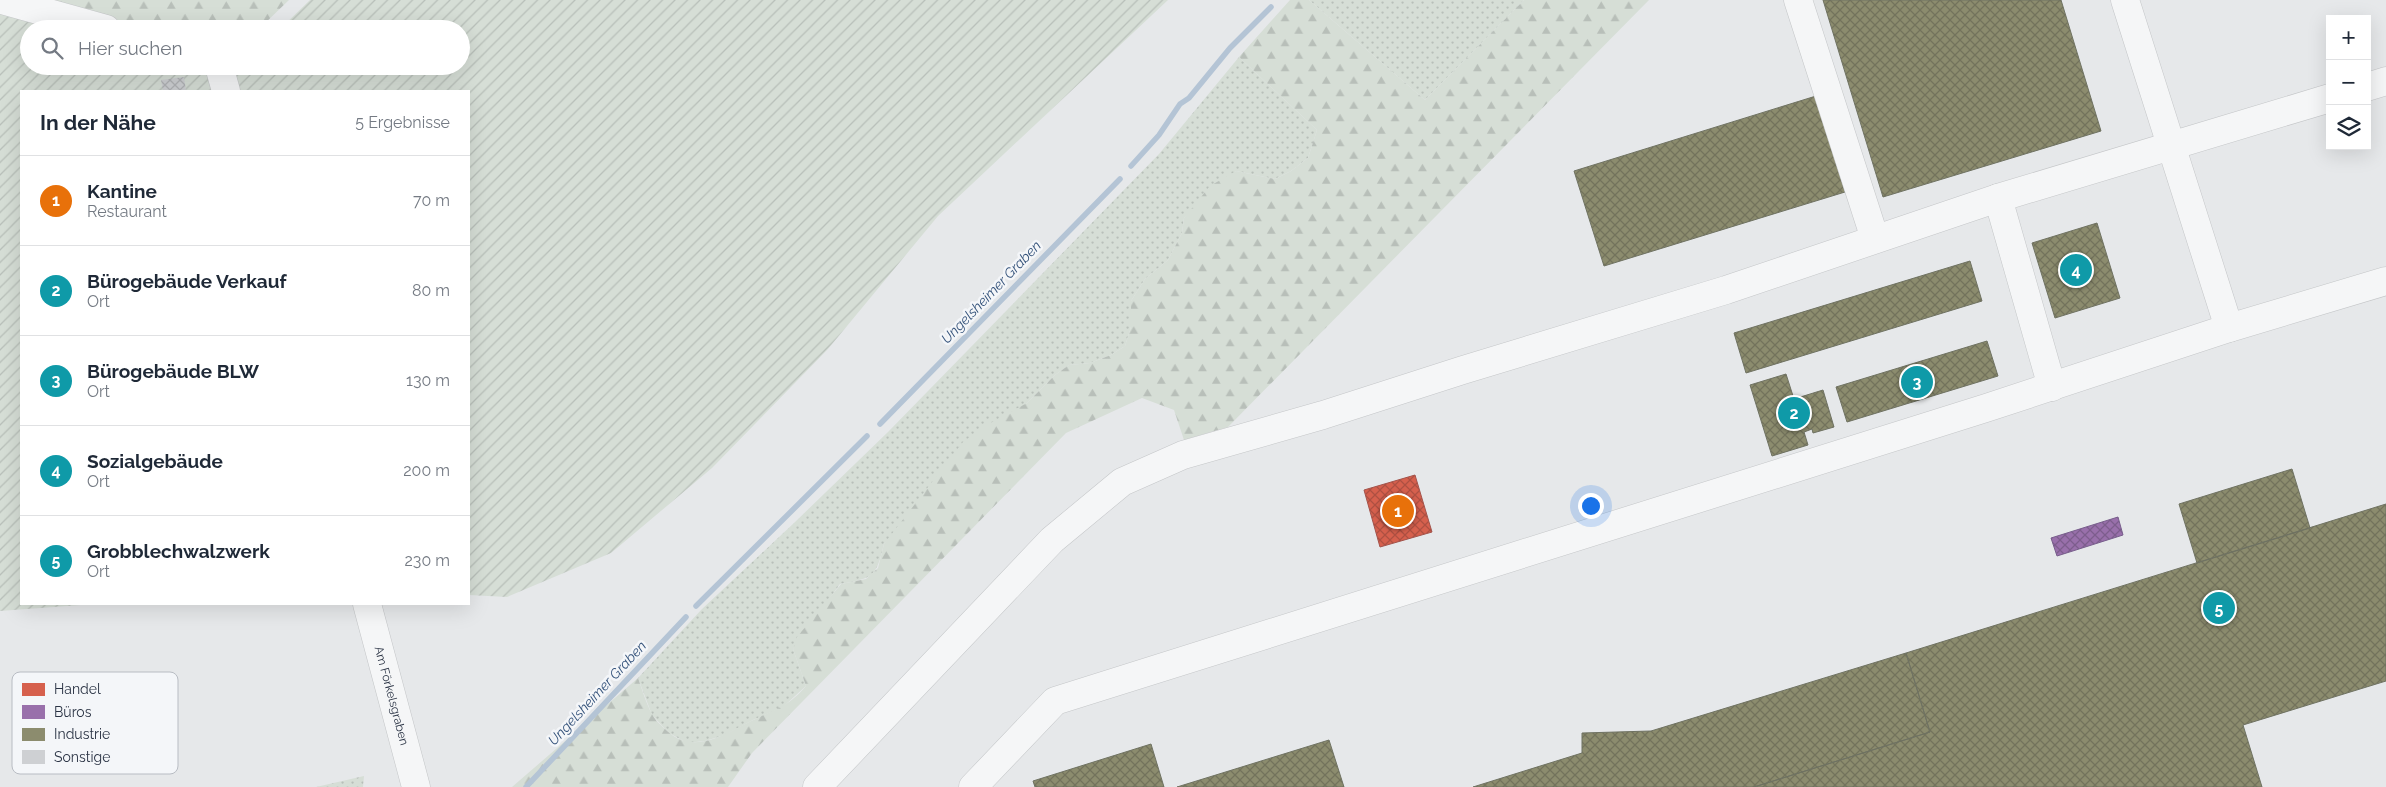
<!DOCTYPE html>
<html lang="de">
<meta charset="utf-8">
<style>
:root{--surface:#fff;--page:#f2f2f3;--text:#1f2937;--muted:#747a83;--line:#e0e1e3;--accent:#7c3aed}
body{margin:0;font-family:Raleway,sans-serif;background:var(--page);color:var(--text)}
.controls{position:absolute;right:15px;top:15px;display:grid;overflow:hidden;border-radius:0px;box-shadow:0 5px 20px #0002}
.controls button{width:45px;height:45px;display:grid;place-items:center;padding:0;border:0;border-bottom:1px solid var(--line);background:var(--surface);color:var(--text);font:25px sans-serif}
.you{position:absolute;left:1590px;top:505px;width:18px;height:18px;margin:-12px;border:4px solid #fff;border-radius:50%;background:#1a73e8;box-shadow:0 0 0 8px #1a73e833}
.badge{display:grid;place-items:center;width:32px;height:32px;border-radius:50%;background:var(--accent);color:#fff;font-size:16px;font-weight:700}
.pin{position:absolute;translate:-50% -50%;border:2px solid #fff;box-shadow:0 1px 5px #0006}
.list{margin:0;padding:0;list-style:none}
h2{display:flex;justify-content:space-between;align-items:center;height:65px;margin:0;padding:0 20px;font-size:21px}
h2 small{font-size:16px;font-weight:400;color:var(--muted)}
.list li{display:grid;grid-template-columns:32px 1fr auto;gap:15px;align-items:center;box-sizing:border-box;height:90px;padding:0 20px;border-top:1px solid var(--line)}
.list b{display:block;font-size:19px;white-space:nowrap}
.list p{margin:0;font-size:16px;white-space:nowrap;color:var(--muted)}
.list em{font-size:16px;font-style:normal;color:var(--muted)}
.icon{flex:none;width:28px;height:28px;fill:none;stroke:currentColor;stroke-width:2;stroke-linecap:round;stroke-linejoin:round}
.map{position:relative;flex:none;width:2386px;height:787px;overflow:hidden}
.search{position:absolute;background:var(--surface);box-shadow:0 5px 20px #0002;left:20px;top:20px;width:450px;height:55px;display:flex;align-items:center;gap:12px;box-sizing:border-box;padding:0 18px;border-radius:28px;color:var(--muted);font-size:19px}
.panel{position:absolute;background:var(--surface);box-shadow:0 5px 20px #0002;left:20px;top:90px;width:450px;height:515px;border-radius:0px}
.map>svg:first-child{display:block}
.grass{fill:url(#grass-dots)}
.forest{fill:url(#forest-firs)}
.garden{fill:url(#garden-furrows)}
.shops{fill:url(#shops-cross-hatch);stroke:#a3534b}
.offices{fill:url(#offices-cross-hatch);stroke:#785e8c}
.industry{fill:url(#industry-cross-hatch);stroke:#6f7262}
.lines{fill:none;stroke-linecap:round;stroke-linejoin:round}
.stream{stroke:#b4c4d5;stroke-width:5.5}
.building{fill:url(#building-cross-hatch)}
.minor-casing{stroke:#c4c6c8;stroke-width:29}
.minor{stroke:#f5f6f7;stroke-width:28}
.labels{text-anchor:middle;stroke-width:5;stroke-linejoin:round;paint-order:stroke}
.street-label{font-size:12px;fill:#2b3445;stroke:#f4f6f9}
.water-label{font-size:14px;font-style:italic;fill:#34527a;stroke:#f4f6f9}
.key{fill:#f4f6f9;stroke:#b8bcc3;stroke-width:1}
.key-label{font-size:14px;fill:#2b3445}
</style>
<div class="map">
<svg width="2386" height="787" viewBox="0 0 2386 787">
<defs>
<pattern id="grass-dots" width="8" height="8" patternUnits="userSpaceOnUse" patternTransform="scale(1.25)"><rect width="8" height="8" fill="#d6ded6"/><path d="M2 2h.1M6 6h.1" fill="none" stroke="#b8bfb9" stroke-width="1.8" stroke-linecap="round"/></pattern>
<pattern id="forest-firs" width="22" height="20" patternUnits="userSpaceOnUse" patternTransform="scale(1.25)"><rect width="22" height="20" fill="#d6ded6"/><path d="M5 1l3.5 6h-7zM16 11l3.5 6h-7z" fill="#b8bfb9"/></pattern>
<pattern id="garden-furrows" width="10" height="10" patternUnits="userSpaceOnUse" patternTransform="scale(1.25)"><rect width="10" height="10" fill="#d6ded6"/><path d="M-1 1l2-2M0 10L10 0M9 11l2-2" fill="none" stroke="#b8bfb9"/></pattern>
<pattern id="shops-cross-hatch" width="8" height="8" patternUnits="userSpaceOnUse" patternTransform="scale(1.25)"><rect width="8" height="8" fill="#d6604d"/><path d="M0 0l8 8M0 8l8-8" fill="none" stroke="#ae5042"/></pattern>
<pattern id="offices-cross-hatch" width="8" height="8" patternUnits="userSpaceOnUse" patternTransform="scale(1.25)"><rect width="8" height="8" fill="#9970ab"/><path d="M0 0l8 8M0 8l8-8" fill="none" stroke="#7d5d8d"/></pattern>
<pattern id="industry-cross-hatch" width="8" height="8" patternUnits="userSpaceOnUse" patternTransform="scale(1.25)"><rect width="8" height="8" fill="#8c8c6e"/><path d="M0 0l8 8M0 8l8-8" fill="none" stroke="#73735c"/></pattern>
<pattern id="building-cross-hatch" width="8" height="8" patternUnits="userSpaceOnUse" patternTransform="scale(1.25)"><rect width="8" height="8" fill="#ced0d3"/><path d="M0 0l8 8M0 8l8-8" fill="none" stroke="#b1b3b6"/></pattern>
</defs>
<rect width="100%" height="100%" fill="#e6e8ea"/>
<path class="grass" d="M 1309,0 L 1524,0 L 1425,100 Z
M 1239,57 L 1317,130 L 1308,158 L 1291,171 L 1275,179 L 1236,171 L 1184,218 L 1182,233 L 1168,260 L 1145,279 L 1131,301 L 1131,327 L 1125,346 L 1111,355 L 1090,363 L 1069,365 L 1055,375 L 1027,403 L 1009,414 L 884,544 C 876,577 874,578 840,584 L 793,649 L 806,686 L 783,707 L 753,720 L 725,735 L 705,741 L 687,743 L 669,733 L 652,715 L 638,678 L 702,609 L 794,523 L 888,432 L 1159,154 Z
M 364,776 L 363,787 L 316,787 Z"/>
<path class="forest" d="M 29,0 L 289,0 L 261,27 L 255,29 L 136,29 Z
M 1290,0 L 1309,0 L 1425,100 L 1524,0 L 1649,0 L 1228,427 L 1184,440 L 1174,410 L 1142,398 L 1066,433 L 752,753 L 728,787 L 512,787 L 638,678 C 642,689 646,703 652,714 C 654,719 660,724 664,728 C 691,757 723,735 751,721 C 775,709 787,708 806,686 L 793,649 L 797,637 L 841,584 L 866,579 L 878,568 L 884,544 L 963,442 L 985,426 L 1027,403 L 1055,375 L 1069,365 L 1090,363 L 1111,355 L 1125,346 L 1131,327 L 1131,301 L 1145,279 L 1168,260 L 1182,233 L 1184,218 L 1210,186 L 1236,171 L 1275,179 L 1291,171 L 1308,158 L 1317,130 L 1239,57 Z"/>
<path class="garden" d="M 310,0 L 1168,0 L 938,216 L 828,349 L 712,468 L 611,553 L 507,597 L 469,595 L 469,91 L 21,91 L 21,604 L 94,604 L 0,611 L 0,9 L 65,29 L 29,29 L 29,66 L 190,66 L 207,72 L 238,69 L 241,66 L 461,66 L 461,29 L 280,29 Z"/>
<path class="shops" d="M 1415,475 L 1432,532 L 1380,547 L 1364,490 Z"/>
<path class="offices" d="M 2118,517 L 2123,535 L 2057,556 L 2051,538 Z"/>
<path class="industry" d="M 1823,0 L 2061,0 L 2101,131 L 1883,197 Z
M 1816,96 L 1845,192 L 1604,266 L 1574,171 Z
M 2097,223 L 2120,298 L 2055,318 L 2032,243 Z
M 1970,261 L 1982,301 L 1746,373 L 1734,333 Z
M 1987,341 L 1998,376 L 1847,422 L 1836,387 Z
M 1786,374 L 1794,399 L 1823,390 L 1834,427 L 1813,433 L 1812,429 L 1804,432 L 1808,445 L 1772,456 L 1750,385 Z
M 2292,469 L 2310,528 L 2197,563 L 2179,504 Z
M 2386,504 L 2386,681 L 2243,725 L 2262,787 L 1754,787 L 1930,732 L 1906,653 Z
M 1906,653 L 1930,732 L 1754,787 L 1473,787 L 1582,753 L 1582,733 L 1651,731 Z
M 1329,740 L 1344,787 L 1177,787 Z
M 1151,744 L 1164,787 L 1035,787 L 1033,781 Z"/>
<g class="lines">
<path class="stream" d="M 1131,166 L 1159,135 L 1180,104 L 1189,98 L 1230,48 L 1271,7
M 880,424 L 1120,179
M 696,606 L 867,436
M 526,787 L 686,617"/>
</g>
<path class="building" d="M 184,77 L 186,91 L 163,91 L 161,80 Z"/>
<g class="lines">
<defs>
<g id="minor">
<path d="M 2,0 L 106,29"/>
<path d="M 1798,0 L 1875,239"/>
<path d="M 2125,0 L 2229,328"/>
<path d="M 219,66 L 226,91"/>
<path d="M 2367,87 L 2386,81"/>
<path d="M 1998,198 L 2052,387"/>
<path id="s1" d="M 367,604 L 416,787"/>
<path d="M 817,787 L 1052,540 L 1122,482 L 1183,455 L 1323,415 L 1463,370 L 1726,290 L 1998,198 L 2330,98"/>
<path d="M 973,787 L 1055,701 L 1986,408 L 2229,328 L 2386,281"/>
</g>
</defs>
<use href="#minor" class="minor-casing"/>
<use href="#minor" class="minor"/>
</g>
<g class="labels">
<g class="street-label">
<text dy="4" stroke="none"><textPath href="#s1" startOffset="95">Am Förkelsgraben</textPath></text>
</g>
<g class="water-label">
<text transform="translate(991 292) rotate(-46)" y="5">Ungelsheimer Graben</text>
<text transform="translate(597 693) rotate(-47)" y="5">Ungelsheimer Graben</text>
</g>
</g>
<rect x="12" y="672" width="166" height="102" rx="8" class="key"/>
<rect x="22" y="683" width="23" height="13" fill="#d6604d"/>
<rect x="22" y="705" width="23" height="14" fill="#9970ab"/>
<rect x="22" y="728" width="23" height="13" fill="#8c8c6e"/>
<rect x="22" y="750" width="23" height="14" fill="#ced0d3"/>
<g class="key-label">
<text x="54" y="694">Handel</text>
<text x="54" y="717">Büros</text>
<text x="54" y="739">Industrie</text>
<text x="54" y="762">Sonstige</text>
</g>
</svg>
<div class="controls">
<button>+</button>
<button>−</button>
<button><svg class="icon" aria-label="layers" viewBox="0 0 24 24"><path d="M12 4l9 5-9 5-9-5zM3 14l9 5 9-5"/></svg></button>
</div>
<div class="you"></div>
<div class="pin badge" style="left:1398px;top:511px;background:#e8710a">1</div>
<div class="pin badge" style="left:1794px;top:413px;background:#0f9aa8">2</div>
<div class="pin badge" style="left:1917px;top:382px;background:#0f9aa8">3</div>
<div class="pin badge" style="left:2076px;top:270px;background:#0f9aa8">4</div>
<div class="pin badge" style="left:2219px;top:608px;background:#0f9aa8">5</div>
<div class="search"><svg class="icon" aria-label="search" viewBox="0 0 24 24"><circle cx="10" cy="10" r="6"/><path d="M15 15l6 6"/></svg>Hier suchen</div>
<section class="panel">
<h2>In der Nähe<small>5 Ergebnisse</small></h2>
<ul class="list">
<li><span class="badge" style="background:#e8710a">1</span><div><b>Kantine</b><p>Restaurant</p></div><em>70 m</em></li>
<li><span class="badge" style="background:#0f9aa8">2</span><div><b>Bürogebäude Verkauf</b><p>Ort</p></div><em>80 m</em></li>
<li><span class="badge" style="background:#0f9aa8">3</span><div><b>Bürogebäude BLW</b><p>Ort</p></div><em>130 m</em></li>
<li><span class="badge" style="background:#0f9aa8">4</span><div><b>Sozialgebäude</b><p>Ort</p></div><em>200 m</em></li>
<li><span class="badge" style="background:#0f9aa8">5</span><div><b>Grobblechwalzwerk</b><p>Ort</p></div><em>230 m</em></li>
</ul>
</section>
</div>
